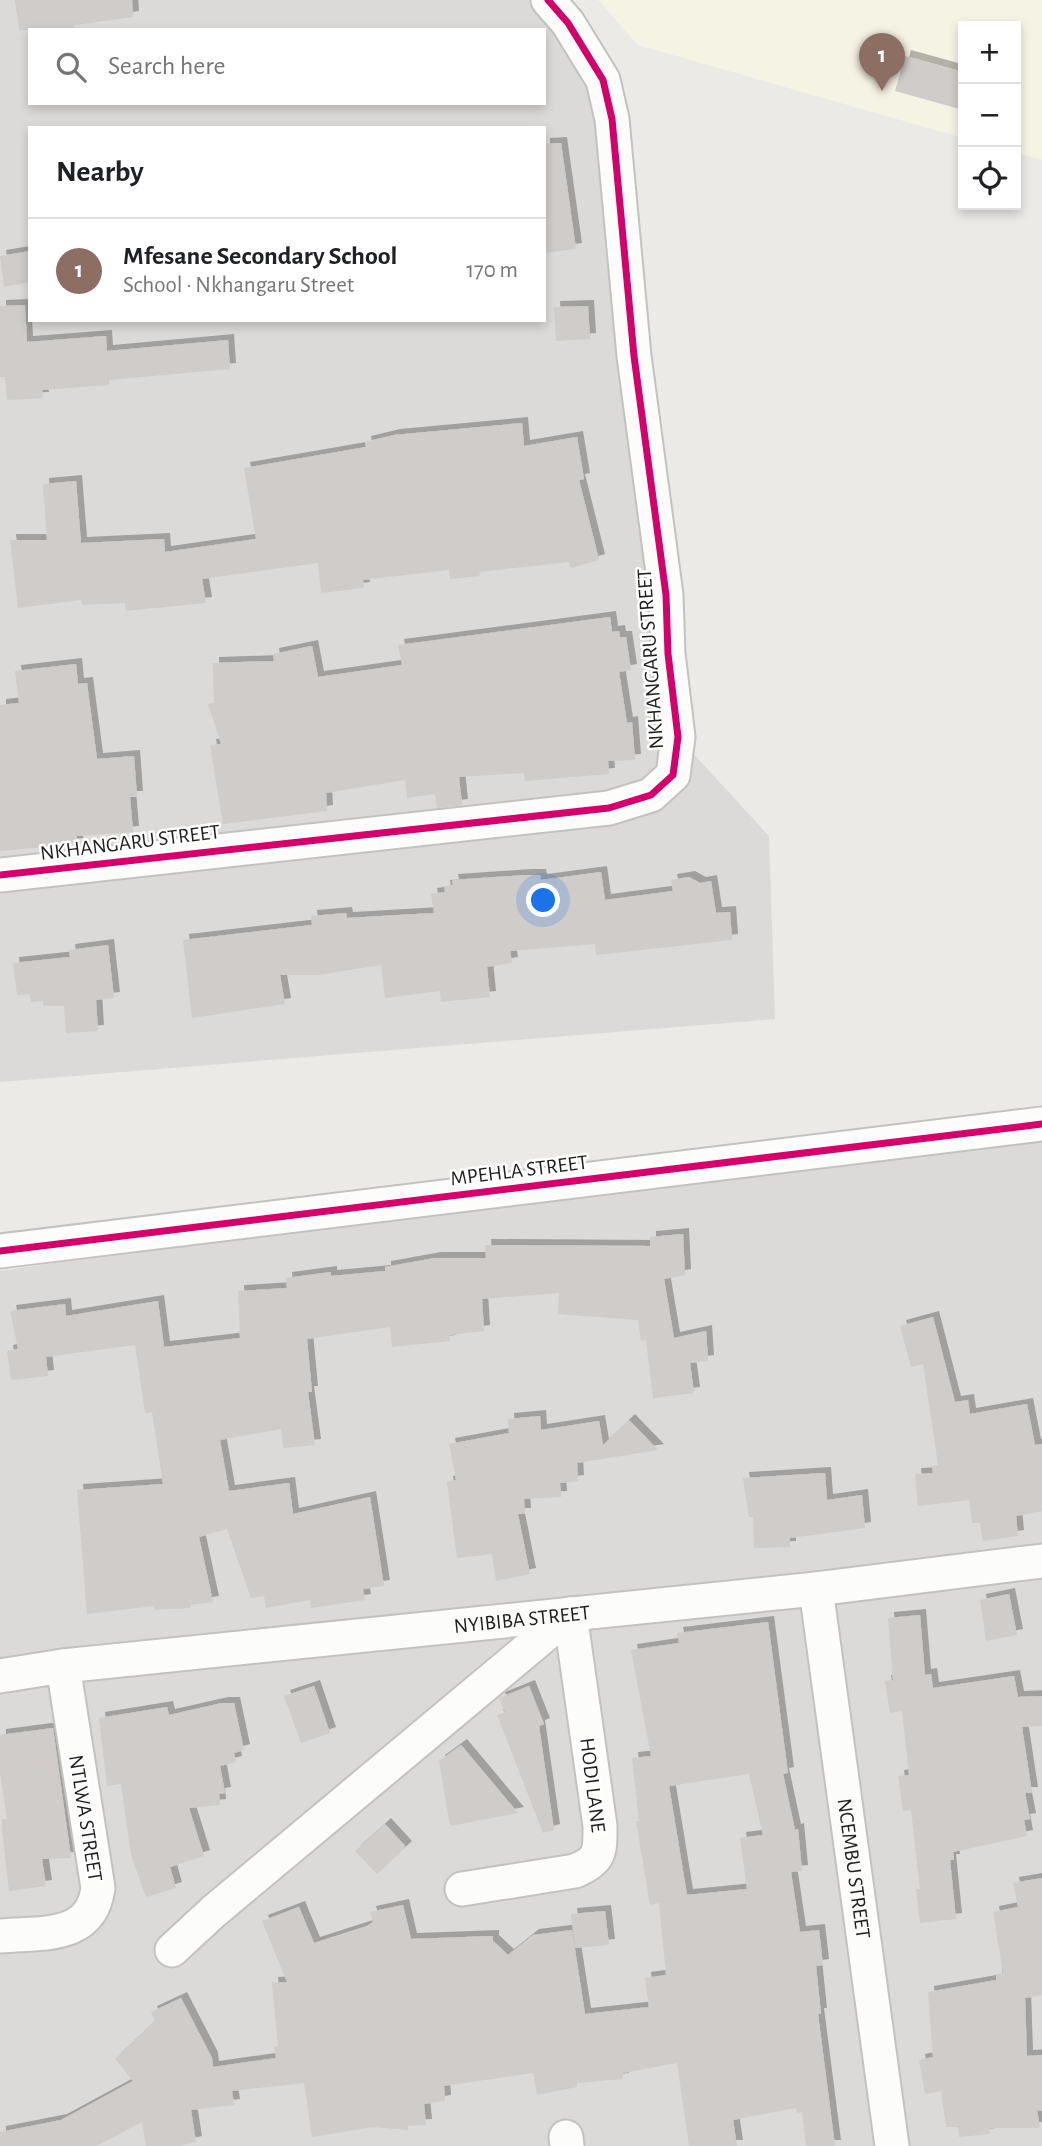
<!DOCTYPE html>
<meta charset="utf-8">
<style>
:root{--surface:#fff;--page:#f6f6f6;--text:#202124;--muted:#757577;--line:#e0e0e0;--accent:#b45309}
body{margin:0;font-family:"Alegreya Sans",sans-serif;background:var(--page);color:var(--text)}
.controls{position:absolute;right:21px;top:21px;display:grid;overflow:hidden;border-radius:0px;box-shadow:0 4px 10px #0003}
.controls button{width:63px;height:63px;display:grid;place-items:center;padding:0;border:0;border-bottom:2px solid var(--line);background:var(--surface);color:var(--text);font:35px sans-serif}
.you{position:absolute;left:544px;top:901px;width:24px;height:24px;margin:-18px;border:5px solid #fff;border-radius:50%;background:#1a73e8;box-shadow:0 0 0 10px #1a73e833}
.badge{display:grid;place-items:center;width:46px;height:46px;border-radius:50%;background:var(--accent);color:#fff;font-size:23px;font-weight:700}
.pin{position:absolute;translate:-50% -58px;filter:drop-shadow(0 2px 4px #0008)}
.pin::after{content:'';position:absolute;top:37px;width:24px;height:21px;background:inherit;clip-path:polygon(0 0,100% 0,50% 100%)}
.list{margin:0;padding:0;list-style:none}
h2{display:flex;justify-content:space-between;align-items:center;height:91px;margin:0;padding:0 28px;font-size:30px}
h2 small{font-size:23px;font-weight:400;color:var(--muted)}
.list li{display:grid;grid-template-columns:46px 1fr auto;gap:21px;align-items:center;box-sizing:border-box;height:105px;padding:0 28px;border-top:2px solid var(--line)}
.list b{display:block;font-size:26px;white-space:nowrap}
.list p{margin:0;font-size:23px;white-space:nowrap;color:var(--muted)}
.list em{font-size:23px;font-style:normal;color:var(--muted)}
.icon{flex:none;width:38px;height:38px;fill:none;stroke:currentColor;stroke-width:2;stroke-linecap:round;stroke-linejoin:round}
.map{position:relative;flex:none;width:1042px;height:2146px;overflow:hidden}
.search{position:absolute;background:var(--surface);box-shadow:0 4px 10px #0003;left:28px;top:28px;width:518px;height:77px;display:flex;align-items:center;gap:18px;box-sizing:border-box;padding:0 24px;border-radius:0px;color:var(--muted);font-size:26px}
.panel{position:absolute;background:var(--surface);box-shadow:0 4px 10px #0003;left:28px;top:126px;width:518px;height:196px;border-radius:0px}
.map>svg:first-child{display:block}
.residential{fill:#dbdad8;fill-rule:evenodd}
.education{fill:#f5f3e3}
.building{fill:#cfccca;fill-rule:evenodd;filter:url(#shadow)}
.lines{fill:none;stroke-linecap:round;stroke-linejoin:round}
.street-casing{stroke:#c3c2c1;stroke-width:37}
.street{stroke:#fcfcfb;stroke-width:33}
.cycleway-casing{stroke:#fff;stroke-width:11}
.cycleway{stroke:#d6006c;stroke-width:7}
.labels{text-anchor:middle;stroke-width:5;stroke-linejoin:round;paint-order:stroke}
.street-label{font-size:21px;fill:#1e1e1e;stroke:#fff}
</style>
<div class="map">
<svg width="1042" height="2146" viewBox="0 0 1042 2146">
<defs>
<filter id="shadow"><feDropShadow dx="6" dy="-6" stdDeviation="0" flood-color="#0004"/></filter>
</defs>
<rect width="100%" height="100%" fill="#eceae7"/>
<path class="residential" d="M 0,0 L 548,0 L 590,57 L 678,737 L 769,836 L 775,1019 L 0,1082 ZM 30,30 L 544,30 L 544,103 L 30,103 ZM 30,128 L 544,128 L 544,320 L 30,320 Z
M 1042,1125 L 1042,2146 L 0,2146 L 0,1271 L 822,1150 Z"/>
<path class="education" d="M 598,0 L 1042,0 L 1042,160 L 1016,153 L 1016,26 L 963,26 L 963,138 L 638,45 Z"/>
<path class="building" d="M 15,0 L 132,0 L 133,17 L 74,25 L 75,30 L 19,30 Z
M 905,56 L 963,72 L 963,110 L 895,91 Z
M 561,143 L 576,249 L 544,253 L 544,144 Z
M 30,251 L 30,282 L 4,287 L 0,256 Z
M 25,305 L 27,342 L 106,336 L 107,351 L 228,340 L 230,369 L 109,380 L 109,385 L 42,390 L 43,398 L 7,400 L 5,377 L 0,377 L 0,306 Z
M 588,306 L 590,339 L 556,341 L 554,307 Z
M 522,423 L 524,446 L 577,437 L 584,479 L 579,480 L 599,560 L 571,568 L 569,562 L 479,572 L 480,576 L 450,579 L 449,570 L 363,580 L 364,588 L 321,593 L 318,563 L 202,579 L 206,603 L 126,611 L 125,603 L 82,605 L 82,600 L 18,608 L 10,540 L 47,540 L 43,484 L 76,481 L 81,543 L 164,539 L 165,552 L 256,539 L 244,468 L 366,447 L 365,442 L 394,435 Z
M 610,617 L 612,632 L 619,631 L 620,637 L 626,637 L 631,670 L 619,672 L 627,723 L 632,722 L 635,760 L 608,761 L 609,774 L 525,781 L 524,773 L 459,777 L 462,805 L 437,808 L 435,794 L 407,798 L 405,780 L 326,793 L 327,811 L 223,824 L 210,745 L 221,744 L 208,704 L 214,703 L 213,663 L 274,661 L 273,654 L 312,646 L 318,677 L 402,665 L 398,645 Z
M 76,664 L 78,684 L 87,683 L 97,759 L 134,756 L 137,797 L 130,797 L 133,832 L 77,836 L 77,844 L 0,851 L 0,705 L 19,703 L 15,671 Z
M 601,872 L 605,900 L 673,891 L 671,880 L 689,877 L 700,883 L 711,881 L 716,913 L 730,912 L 732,940 L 596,955 L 595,944 L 510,951 L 512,963 L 487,967 L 490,997 L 441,1002 L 440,991 L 385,998 L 381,965 L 318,975 L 280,975 L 285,1004 L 192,1018 L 183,940 L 312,925 L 311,916 L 346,913 L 347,918 L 434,913 L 431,894 L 445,892 L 444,886 L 453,885 L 452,880 L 526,875 L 540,875 L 541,880 Z
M 108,945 L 114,998 L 96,1000 L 98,1031 L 66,1033 L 64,1006 L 43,1006 L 43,1001 L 31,1002 L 30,994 L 17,995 L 13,963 L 70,957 L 69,950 Z
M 683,1234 L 685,1275 L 664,1279 L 674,1338 L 706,1331 L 708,1361 L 690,1363 L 694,1393 L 653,1398 L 646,1340 L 641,1341 L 638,1320 L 558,1314 L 559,1293 L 482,1299 L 484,1331 L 450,1335 L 450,1341 L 392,1347 L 390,1327 L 307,1339 L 312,1392 L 308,1392 L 315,1445 L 283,1448 L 281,1429 L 220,1440 L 229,1491 L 289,1483 L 293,1514 L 370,1497 L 384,1586 L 363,1589 L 365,1600 L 311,1608 L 310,1600 L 266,1608 L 264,1596 L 251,1598 L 227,1529 L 199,1537 L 213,1602 L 190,1605 L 190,1608 L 154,1610 L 154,1606 L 87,1614 L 77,1490 L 163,1484 L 152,1412 L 145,1413 L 135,1345 L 46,1357 L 48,1376 L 11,1380 L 7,1351 L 18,1349 L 10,1311 L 65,1304 L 66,1316 L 158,1301 L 164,1347 L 240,1338 L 238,1291 L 287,1288 L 286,1278 L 331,1272 L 331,1276 L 385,1271 L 385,1267 L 435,1258 L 486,1258 L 485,1245 L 650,1246 L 650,1237 Z
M 933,1317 L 955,1402 L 968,1400 L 970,1414 L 1027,1404 L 1035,1445 L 1042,1444 L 1042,1511 L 1016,1516 L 1018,1536 L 983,1541 L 980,1523 L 972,1523 L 969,1500 L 918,1506 L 915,1474 L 933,1473 L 932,1466 L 938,1465 L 923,1364 L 911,1367 L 900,1326 Z
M 540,1416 L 541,1430 L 599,1421 L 603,1445 L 629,1420 L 658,1450 L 577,1463 L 578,1481 L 560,1483 L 561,1497 L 524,1499 L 525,1514 L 518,1514 L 530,1574 L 496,1581 L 492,1554 L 457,1558 L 447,1482 L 456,1480 L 449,1444 L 509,1433 L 508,1419 Z
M 825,1473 L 827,1500 L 862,1495 L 865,1528 L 790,1538 L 790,1547 L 754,1548 L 753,1517 L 749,1517 L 743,1478 Z
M 1009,1594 L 1017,1635 L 986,1641 L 980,1600 Z
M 920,1615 L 925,1675 L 931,1674 L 933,1688 L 1014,1676 L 1018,1697 L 1042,1696 L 1042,1726 L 1022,1727 L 1032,1793 L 1025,1793 L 1030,1819 L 1024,1820 L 1027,1836 L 953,1852 L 954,1860 L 950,1860 L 956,1919 L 920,1923 L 916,1889 L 920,1889 L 911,1810 L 903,1811 L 898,1776 L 909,1775 L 902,1711 L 890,1713 L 885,1681 L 893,1680 L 888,1618 Z
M 768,1622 L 788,1773 L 783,1774 L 795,1830 L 798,1829 L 802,1871 L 791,1872 L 800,1932 L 819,1930 L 823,1965 L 816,1966 L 821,2014 L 818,2014 L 835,2146 L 806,2146 L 802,2112 L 797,2113 L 796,2108 L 733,2120 L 737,2146 L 689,2146 L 677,2063 L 623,2073 L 623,2079 L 577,2083 L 577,2087 L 537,2095 L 533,2073 L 444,2086 L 445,2101 L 424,2104 L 426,2125 L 408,2126 L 408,2130 L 372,2127 L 312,2137 L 304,2083 L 232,2091 L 234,2105 L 191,2110 L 196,2142 L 179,2146 L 146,2146 L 142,2122 L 96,2146 L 0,2146 L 0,2132 L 61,2120 L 133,2081 L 115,2059 L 155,2021 L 151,2012 L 181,1998 L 212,2058 L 213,2067 L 276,2058 L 274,2047 L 278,2046 L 272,1983 L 287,1982 L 262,1921 L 299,1907 L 314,1943 L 367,1926 L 373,1922 L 370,1912 L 403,1905 L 411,1939 L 493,1936 L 493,1941 L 508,1955 L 533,1935 L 572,1930 L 585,2014 L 649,2007 L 645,1978 L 666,1975 L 659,1903 L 650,1905 L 636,1821 L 639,1821 L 632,1758 L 651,1756 L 631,1650 L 679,1643 L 677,1633 ZM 749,1774 L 763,1835 L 740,1838 L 747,1889 L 687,1895 L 669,1786 Z
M 314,1686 L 330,1733 L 301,1743 L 284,1696 Z
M 529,1686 L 544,1724 L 539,1726 L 554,1830 L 543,1833 L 497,1715 L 505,1712 L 499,1698 Z
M 222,1703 L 234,1703 L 244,1750 L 234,1753 L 236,1762 L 220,1766 L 225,1793 L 219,1794 L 220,1805 L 189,1808 L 204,1856 L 170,1867 L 176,1888 L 146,1897 L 131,1855 L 121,1784 L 107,1786 L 99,1718 L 167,1707 L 169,1715 Z
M 53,1728 L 71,1858 L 42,1859 L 46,1886 L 9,1891 L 2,1830 L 2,1819 L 7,1819 L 0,1772 L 0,1735 Z
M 461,1745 L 518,1813 L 450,1826 L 439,1761 Z
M 385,1824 L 406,1847 L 377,1874 L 355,1851 Z
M 1042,1878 L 1042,1995 L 1025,1998 L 1027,2056 L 1042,2055 L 1042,2111 L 1037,2110 L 1040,2128 L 989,2128 L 990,2134 L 959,2137 L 958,2127 L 946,2127 L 941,2091 L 925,2094 L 919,2060 L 933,2057 L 928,1992 L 996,1980 L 996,1974 L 1003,1973 L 993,1912 L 1018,1907 L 1013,1883 Z
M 605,1911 L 609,1945 L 575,1948 L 571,1914 Z"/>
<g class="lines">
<defs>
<g id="street">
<path d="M 0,875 L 609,808 L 651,795 L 673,775 L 678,737 L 668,654 L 666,595 L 634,356 L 612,119 L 603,80 L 568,23 L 548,0"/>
<path d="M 0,1251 L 1042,1124"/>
<path id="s1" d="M 816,1589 L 892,2146"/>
<path id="s2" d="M 0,1676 L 63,1666 L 816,1589 L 1042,1561"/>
<path d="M 462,1889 L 575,1871 C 601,1860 600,1852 600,1826 L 570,1614"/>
<path d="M 0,1936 C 42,1932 91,1940 98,1888 L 63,1666"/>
<path d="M 172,1950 L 213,1912 L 570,1614"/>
<path d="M 566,2137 L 567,2146"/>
</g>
</defs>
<use href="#street" class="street-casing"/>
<use href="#street" class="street"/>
<defs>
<path id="cycleway" d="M 0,875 L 609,808 L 651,795 L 673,775 L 678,737 L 668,654 L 666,595 L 634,356 L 612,119 L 603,80 L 568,23 L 548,0
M 0,1251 L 1042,1124"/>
</defs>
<use href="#cycleway" class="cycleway-casing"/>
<use href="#cycleway" class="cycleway"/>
</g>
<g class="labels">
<g class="street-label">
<text transform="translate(650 659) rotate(-94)" y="7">NKHANGARU STREET</text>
<text transform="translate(130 842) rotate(-7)" y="7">NKHANGARU STREET</text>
<text transform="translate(519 1170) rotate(-7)" y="7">MPEHLA STREET</text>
<text dy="7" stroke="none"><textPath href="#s2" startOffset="525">NYIBIBA STREET</textPath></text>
<text transform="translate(593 1785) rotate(83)" y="7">HODI LANE</text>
<text transform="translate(86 1818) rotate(81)" y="7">NTLWA STREET</text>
<text dy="7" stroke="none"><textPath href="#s1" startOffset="282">NCEMBU STREET</textPath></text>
</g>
</g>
</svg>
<div class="controls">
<button>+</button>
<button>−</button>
<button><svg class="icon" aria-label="locate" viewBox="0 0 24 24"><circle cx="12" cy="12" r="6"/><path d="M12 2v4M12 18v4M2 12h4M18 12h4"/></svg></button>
</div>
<div class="you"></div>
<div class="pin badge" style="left:882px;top:91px;background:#8d6e63">1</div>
<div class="search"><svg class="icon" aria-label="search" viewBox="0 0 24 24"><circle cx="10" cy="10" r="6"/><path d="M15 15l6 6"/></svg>Search here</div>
<section class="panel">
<h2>Nearby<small></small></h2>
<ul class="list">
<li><span class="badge" style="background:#8d6e63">1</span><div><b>Mfesane Secondary School</b><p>School · Nkhangaru Street</p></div><em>170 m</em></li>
</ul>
</section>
</div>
